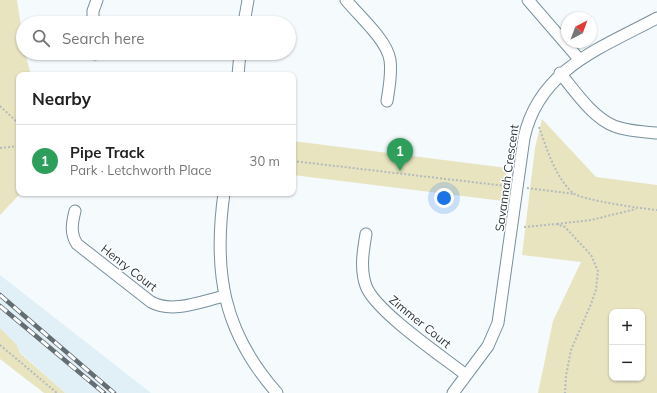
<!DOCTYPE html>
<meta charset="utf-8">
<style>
:root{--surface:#fff;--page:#f2f2f2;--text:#222;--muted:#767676;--line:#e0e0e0;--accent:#b45309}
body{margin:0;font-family:Mulish,sans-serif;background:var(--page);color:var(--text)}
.controls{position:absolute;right:12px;bottom:12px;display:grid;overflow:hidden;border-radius:8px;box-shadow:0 1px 3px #0004}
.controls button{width:36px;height:36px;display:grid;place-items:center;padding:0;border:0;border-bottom:1px solid var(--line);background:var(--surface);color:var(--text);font:20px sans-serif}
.compass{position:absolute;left:561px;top:12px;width:36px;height:36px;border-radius:50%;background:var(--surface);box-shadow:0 1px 3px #0004;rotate:41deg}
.you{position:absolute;left:444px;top:198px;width:14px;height:14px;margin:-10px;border:3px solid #fff;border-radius:50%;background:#1a73e8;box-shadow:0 0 0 6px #1a73e833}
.badge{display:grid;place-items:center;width:26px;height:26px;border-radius:50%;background:var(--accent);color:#fff;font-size:13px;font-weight:700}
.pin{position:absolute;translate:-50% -33px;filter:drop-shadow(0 1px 2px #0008)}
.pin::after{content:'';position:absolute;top:21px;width:14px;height:12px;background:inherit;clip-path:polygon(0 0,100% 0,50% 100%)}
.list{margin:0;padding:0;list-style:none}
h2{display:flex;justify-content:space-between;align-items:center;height:52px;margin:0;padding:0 16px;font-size:17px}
h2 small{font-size:13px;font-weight:400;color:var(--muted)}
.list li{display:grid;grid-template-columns:26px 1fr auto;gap:12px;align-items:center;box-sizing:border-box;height:72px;padding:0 16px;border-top:1px solid var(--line)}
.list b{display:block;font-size:15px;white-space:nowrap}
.list p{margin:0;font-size:13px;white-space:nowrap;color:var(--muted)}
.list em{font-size:13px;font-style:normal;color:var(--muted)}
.icon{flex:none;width:22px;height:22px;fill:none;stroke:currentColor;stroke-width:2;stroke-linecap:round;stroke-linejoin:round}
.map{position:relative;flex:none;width:657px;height:393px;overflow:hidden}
.search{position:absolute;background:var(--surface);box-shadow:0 1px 3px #0004;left:16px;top:16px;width:280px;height:44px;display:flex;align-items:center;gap:10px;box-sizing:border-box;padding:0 14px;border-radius:22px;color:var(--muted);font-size:15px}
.panel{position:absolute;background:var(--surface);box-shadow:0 1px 3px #0004;left:16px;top:72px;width:280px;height:124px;border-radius:8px}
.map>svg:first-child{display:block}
.built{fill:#e1f0f7}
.green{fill:#e8e4c0;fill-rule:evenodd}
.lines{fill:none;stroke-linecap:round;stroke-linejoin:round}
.minor-casing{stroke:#76909d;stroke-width:13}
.path{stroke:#b4bbbe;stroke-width:2;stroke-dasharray:2 2;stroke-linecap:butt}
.minor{stroke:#fff;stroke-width:11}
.rail-casing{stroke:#646d72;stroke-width:4.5}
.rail{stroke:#fff;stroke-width:3;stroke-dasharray:9;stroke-linecap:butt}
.labels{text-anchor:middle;stroke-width:3;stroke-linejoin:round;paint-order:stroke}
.street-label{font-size:12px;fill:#2b363b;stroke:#fff}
</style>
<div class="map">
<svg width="657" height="393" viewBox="0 0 657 393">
<rect width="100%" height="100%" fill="#f5fafd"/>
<path class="built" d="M 0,275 L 82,339 L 151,393 L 65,393 L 20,352 L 17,345 L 0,328 Z"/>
<path class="green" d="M 0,0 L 17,0 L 23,40 L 23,53 L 25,53 L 31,75 L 19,75 L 19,193 L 21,193 L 0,215 Z
M 542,119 L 596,177 L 657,185 L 657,393 L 538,393 L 553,321 L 581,262 L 522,255 L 535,148 ZM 612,312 L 642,312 L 642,378 L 612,378 Z
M 293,141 L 507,168 L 503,201 L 293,175 Z
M 0,328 L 17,345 L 20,353 L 65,393 L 44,393 L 0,359 Z"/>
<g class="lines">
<defs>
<path id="minor" d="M 346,0 C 359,16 387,40 390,60 C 392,74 389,88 387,101
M 528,0 L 579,59
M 93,23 L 93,11 L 97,0
M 244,23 L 248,0
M 95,53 L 95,54
M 560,73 C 575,91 592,117 614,126 C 627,131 643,132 657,133
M 238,75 L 240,53
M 224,193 C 213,272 223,332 277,393
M 75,211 C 72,223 70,233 77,244 L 151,302 C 173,314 202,301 225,296
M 366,234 C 363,251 360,269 366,286 C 375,311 443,357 466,375
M 453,393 L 488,346 L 498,323 L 524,138 C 539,69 601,48 657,18"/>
</defs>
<use href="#minor" class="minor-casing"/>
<path class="path" d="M 0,106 L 19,124
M 539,127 C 547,149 555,177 573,193 C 581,200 644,209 657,210
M 0,148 L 19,146
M 293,161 L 506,186
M 527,188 L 575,194
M 557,224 L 591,220 L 636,209
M 524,227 L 556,224 L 565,227 L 591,255 L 598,271 L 596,290 L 591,304 L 571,350 L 566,376 L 565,393
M 0,345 L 57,393"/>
<use href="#minor" class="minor"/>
<defs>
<path id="rail" d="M 0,295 L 114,393
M 0,306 L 104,393"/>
</defs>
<use href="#rail" class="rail-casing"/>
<use href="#rail" class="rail"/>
</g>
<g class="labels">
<g class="street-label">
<text transform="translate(507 178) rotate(-82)" y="4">Savannah Crescent</text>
<text transform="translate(129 268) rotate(38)" y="4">Henry Court</text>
<text transform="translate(420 322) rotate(39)" y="4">Zimmer Court</text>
</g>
</g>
</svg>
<div class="controls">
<button>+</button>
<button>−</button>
</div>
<svg class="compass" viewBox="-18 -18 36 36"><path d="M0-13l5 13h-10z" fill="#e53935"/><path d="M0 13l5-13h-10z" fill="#767676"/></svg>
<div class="you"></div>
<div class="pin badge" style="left:400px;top:171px;background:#2e9e5b">1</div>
<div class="search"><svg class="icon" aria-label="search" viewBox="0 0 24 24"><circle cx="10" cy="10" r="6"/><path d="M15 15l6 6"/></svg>Search here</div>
<section class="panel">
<h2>Nearby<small></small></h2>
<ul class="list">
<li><span class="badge" style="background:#2e9e5b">1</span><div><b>Pipe Track</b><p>Park · Letchworth Place</p></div><em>30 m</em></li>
</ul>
</section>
</div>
